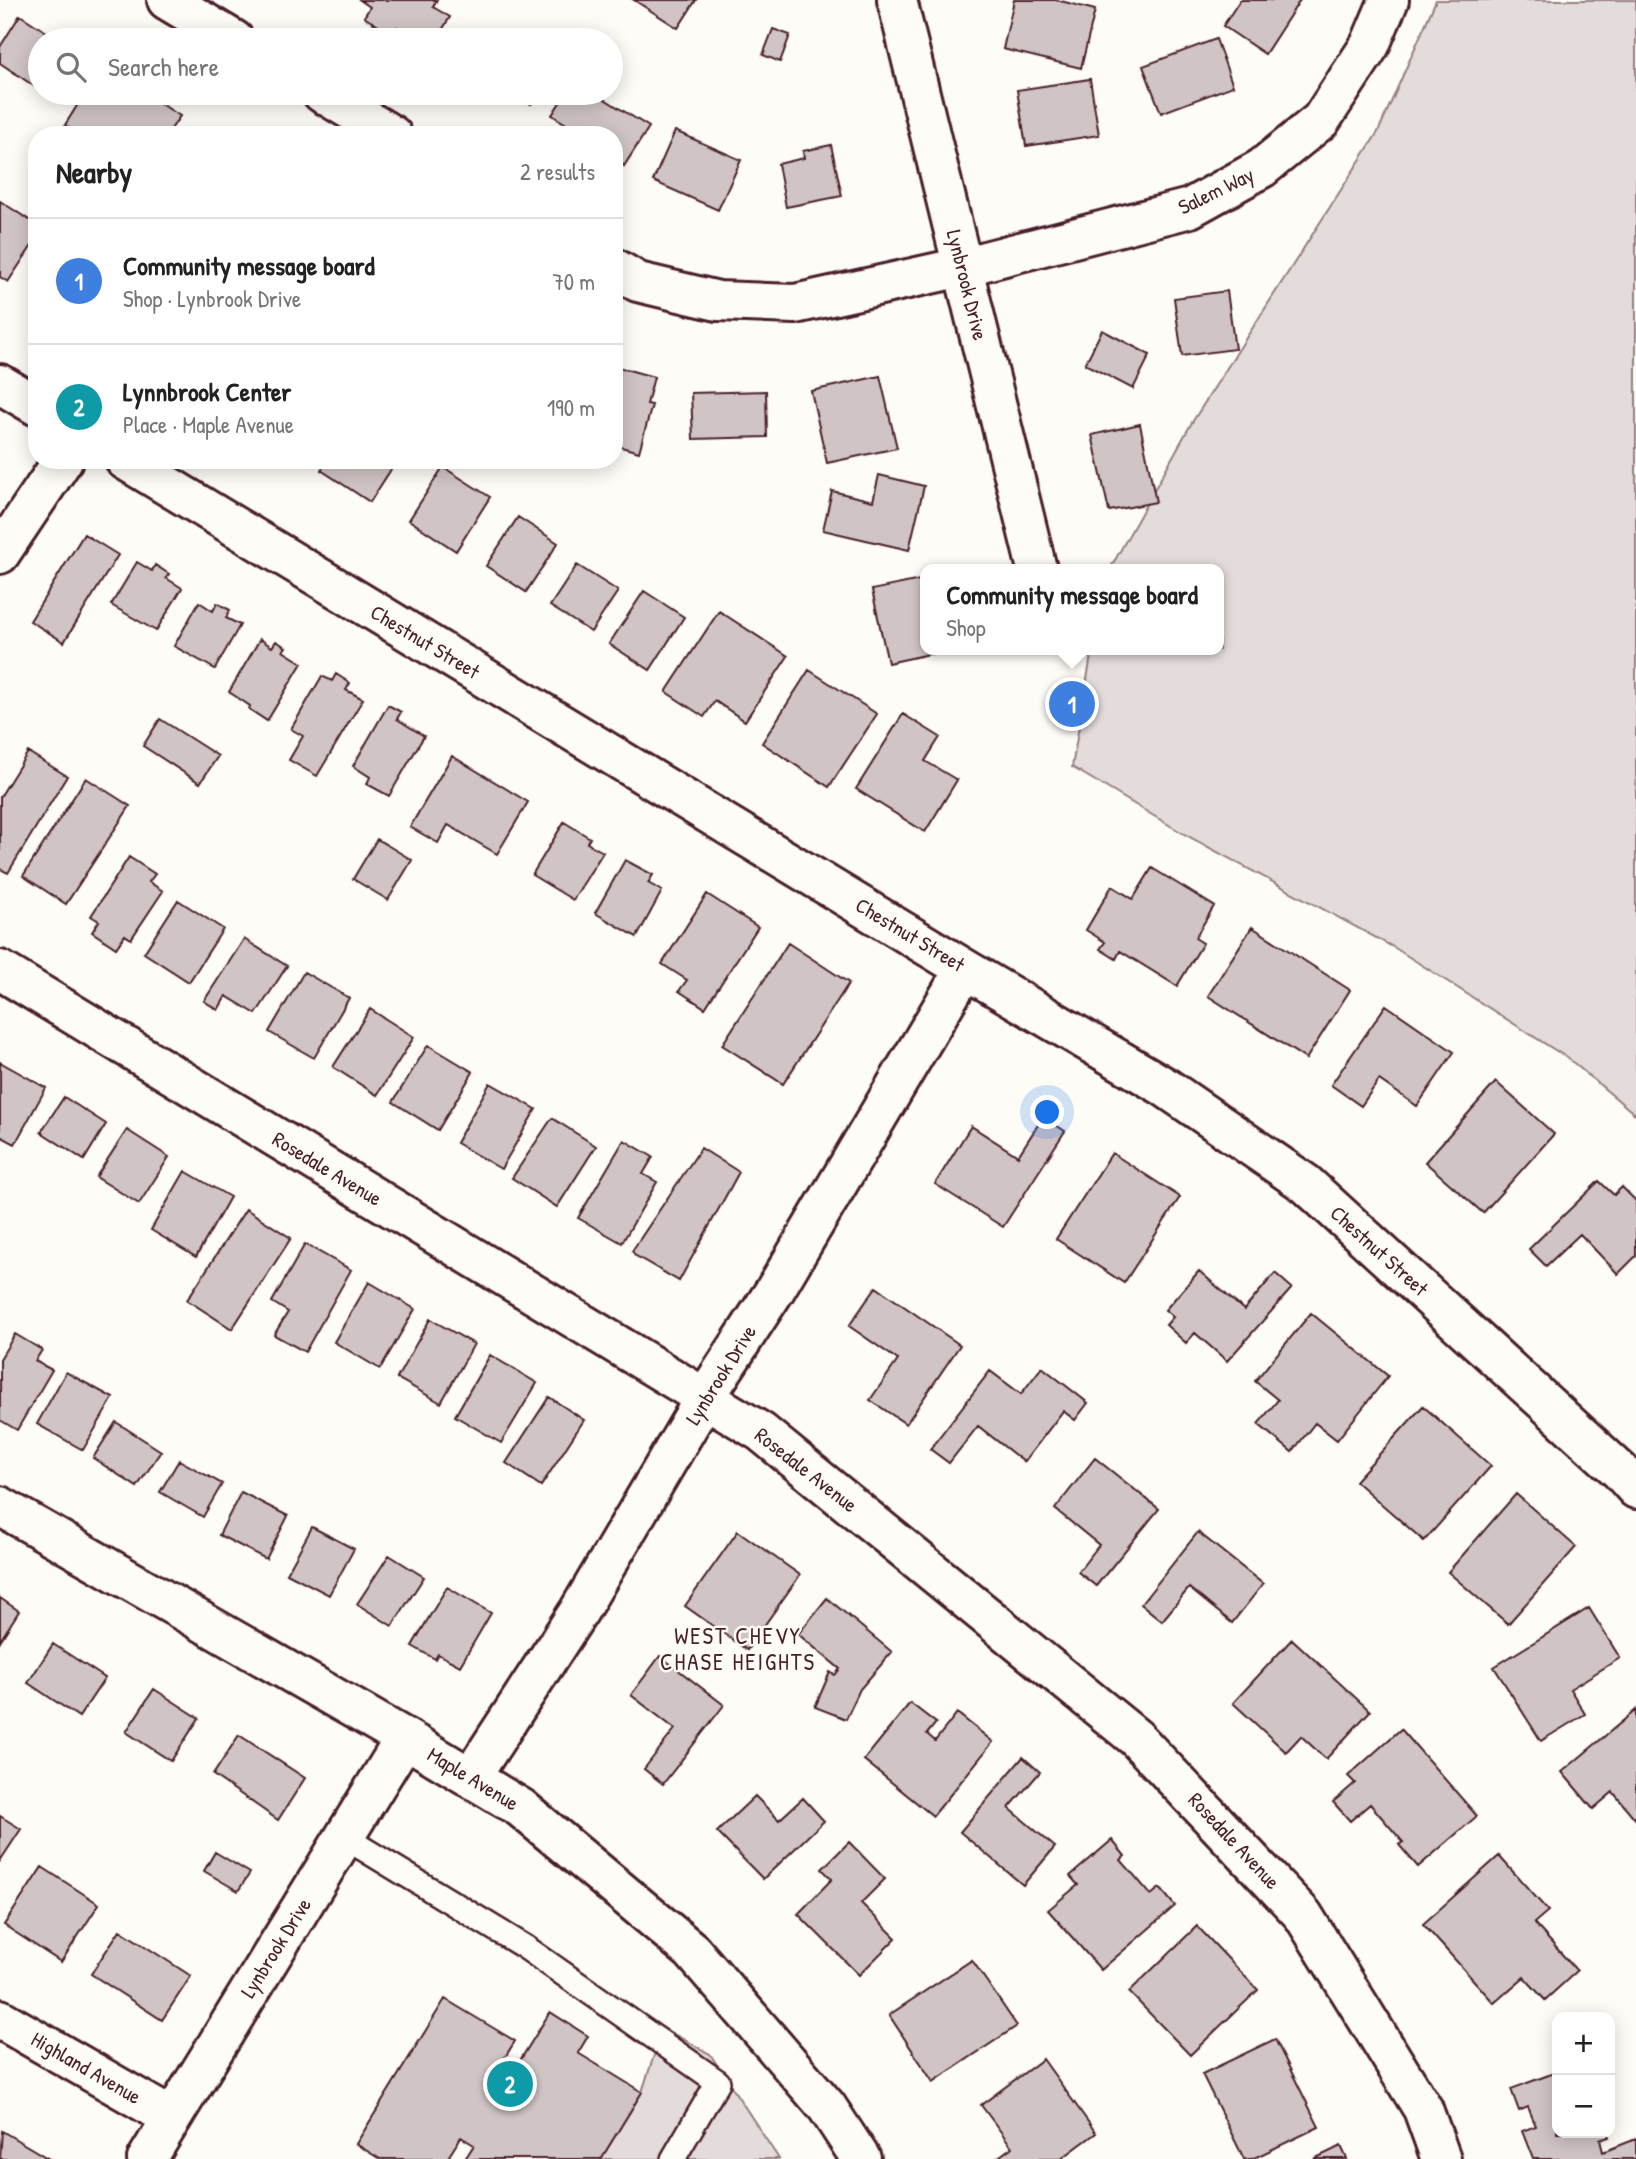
<!DOCTYPE html>
<meta charset="utf-8">
<style>
:root{--surface:#fff;--page:#f2f2f2;--text:#222;--muted:#767676;--line:#e0e0e0;--accent:#c8321e}
body{margin:0;font-family:"Patrick Hand",sans-serif;background:var(--page);color:var(--text)}
.controls{position:absolute;right:21px;bottom:21px;display:grid;overflow:hidden;border-radius:14px;box-shadow:0 4px 18px #0003}
.controls button{width:63px;height:63px;display:grid;place-items:center;padding:0;border:0;border-bottom:2px solid var(--line);background:var(--surface);color:var(--text);font:35px sans-serif}
.you{position:absolute;left:1048px;top:1113px;width:24px;height:24px;margin:-18px;border:5px solid #fff;border-radius:50%;background:#1a73e8;box-shadow:0 0 0 10px #1a73e833}
.badge{display:grid;place-items:center;width:46px;height:46px;border-radius:50%;background:var(--accent);color:#fff;font-size:23px;font-weight:700}
.pin{position:absolute;translate:-50% -50%;border:4px solid #fff;box-shadow:0 2px 7px #0006}
.popup{position:absolute;left:920px;top:564px;width:304px;height:91px;box-sizing:border-box;display:grid;place-content:center;border-radius:14px;background:var(--surface);filter:drop-shadow(0 2px 5px #0005);font-size:23px;white-space:nowrap;color:var(--muted)}
.popup b{font-size:26px;color:var(--text)}
.popup::after{content:'';position:absolute;left:50%;top:100%;margin-left:-14px;border:14px solid transparent;border-top-color:var(--surface)}
.list{margin:0;padding:0;list-style:none}
h2{display:flex;justify-content:space-between;align-items:center;height:91px;margin:0;padding:0 28px;font-size:30px}
h2 small{font-size:23px;font-weight:400;color:var(--muted)}
.list li{display:grid;grid-template-columns:46px 1fr auto;gap:21px;align-items:center;box-sizing:border-box;height:126px;padding:0 28px;border-top:2px solid var(--line)}
.list b{display:block;font-size:26px;white-space:nowrap}
.list p{margin:0;font-size:23px;white-space:nowrap;color:var(--muted)}
.list em{font-size:23px;font-style:normal;color:var(--muted)}
.icon{flex:none;width:38px;height:38px;fill:none;stroke:currentColor;stroke-width:2;stroke-linecap:round;stroke-linejoin:round}
.map{position:relative;flex:none;width:1636px;height:2159px;overflow:hidden}
.search{position:absolute;background:var(--surface);box-shadow:0 4px 18px #0003;left:28px;top:28px;width:595px;height:77px;display:flex;align-items:center;gap:18px;box-sizing:border-box;padding:0 24px;border-radius:38px;color:var(--muted);font-size:26px}
.panel{position:absolute;background:var(--surface);box-shadow:0 4px 18px #0003;left:28px;top:126px;width:595px;height:343px;border-radius:28px}
.map>svg:first-child{display:block}
.green{fill:#e3dcda;stroke:#967e82;stroke-width:2}
.building{fill:#d0c5c4;stroke:#4a1f2b;stroke-width:2}
.lines{fill:none;stroke-linecap:round;stroke-linejoin:round}
.service-casing{stroke:#4a1f2b;stroke-width:28}
.minor-casing{stroke:#4a1f2b;stroke-width:44}
.service{stroke:#fdfcf7;stroke-width:23}
.minor{stroke:#fdfcf7;stroke-width:38}
.labels{text-anchor:middle;stroke-width:5;stroke-linejoin:round;paint-order:stroke}
.street-label{font-size:21px;fill:#4a1f2b;stroke:#fdfcf7}
.neighbourhood-label{font-size:23px;letter-spacing:2px;fill:#4a1f2b;stroke:#fdfcf7}
</style>
<div class="map">
<svg width="1636" height="2159" viewBox="0 0 1636 2159">
<rect width="100%" height="100%" fill="#fdfcf7"/>
<filter id="ink" filterUnits="userSpaceOnUse"><feTurbulence type="fractalNoise" baseFrequency=".0143" numOctaves="2"/><feDisplacementMap in="SourceGraphic" scale="14" xChannelSelector="R" yChannelSelector="G"/><feConvolveMatrix kernelMatrix="1 2 1 2 8 2 1 2 1" color-interpolation-filters="sRGB"/></filter>
<g filter="url(#ink)">
<path class="green" d="M 1436,0 L 1636,0 L 1636,1115 L 1569,1059 L 1395,948 L 1184,834 L 1072,767 L 1092,650 L 1219,650 L 1219,569 L 1110,569 L 1191,424 L 1378,132 Z
M 663,2028 L 710,2054 L 779,2159 L 601,2159 L 642,2092 Z"/>
<path class="building" d="M 360,0 L 437,0 L 433,7 L 450,17 L 436,40 L 418,40 L 397,27 L 393,35 L 364,17 L 370,7 Z
M 634,0 L 696,0 L 678,28 Z
M 1014,0 L 1057,0 L 1095,10 L 1081,68 L 1003,49 Z
M 1240,0 L 1300,0 L 1265,54 L 1223,26 Z
M 20,15 L 59,40 L 40,40 L 40,90 L 0,63 L 0,47 Z
M 490,29 L 507,40 L 467,40 L 471,33 L 484,40 Z
M 773,29 L 790,35 L 780,62 L 763,55 Z
M 1216,39 L 1233,86 L 1161,113 L 1143,66 Z
M 1090,79 L 1099,135 L 1026,146 L 1017,90 Z
M 85,93 L 144,93 L 180,116 L 167,135 L 80,135 L 65,125 Z
M 501,93 L 538,93 L 531,104 L 514,93 L 510,98 Z
M 566,93 L 571,93 L 580,99 L 584,93 L 595,93 L 649,127 L 624,166 L 614,159 L 614,135 L 559,134 L 566,124 L 552,115 Z
M 208,128 L 219,135 L 203,135 Z
M 675,131 L 741,160 L 718,210 L 653,181 Z
M 831,145 L 842,196 L 786,207 L 778,164 L 804,158 L 803,151 Z
M 0,201 L 37,225 L 37,238 L 8,282 L 0,277 Z
M 1227,291 L 1235,349 L 1182,356 L 1174,298 Z
M 1102,330 L 1150,355 L 1133,389 L 1085,364 Z
M 614,366 L 654,377 L 647,404 L 652,405 L 639,452 L 614,445 Z
M 880,376 L 897,448 L 827,463 L 811,391 Z
M 766,391 L 767,437 L 693,439 L 691,393 Z
M 1140,424 L 1156,502 L 1109,511 L 1092,435 Z
M 327,460 L 397,460 L 370,502 L 321,470 Z
M 443,467 L 490,497 L 456,551 L 409,520 Z
M 879,475 L 924,486 L 909,550 L 823,530 L 832,491 L 873,501 Z
M 518,517 L 558,543 L 526,592 L 486,566 Z
M 84,534 L 118,555 L 64,642 L 30,621 Z
M 137,562 L 152,571 L 155,565 L 169,574 L 166,578 L 182,588 L 156,631 L 111,605 Z
M 577,565 L 618,591 L 591,632 L 550,606 Z
M 925,579 L 925,650 L 948,650 L 888,663 L 872,590 Z
M 644,591 L 684,617 L 650,670 L 609,644 Z
M 199,602 L 213,611 L 217,603 L 230,610 L 226,618 L 240,625 L 215,669 L 174,646 Z
M 719,611 L 788,656 L 745,721 L 715,701 L 704,717 L 666,692 Z
M 260,639 L 272,647 L 276,641 L 286,647 L 283,651 L 302,663 L 267,721 L 249,709 L 250,706 L 229,692 Z
M 809,670 L 877,714 L 829,787 L 762,743 Z
M 336,674 L 350,683 L 346,690 L 363,699 L 317,776 L 289,760 L 303,736 L 291,729 L 322,676 L 332,681 Z
M 388,705 L 401,712 L 397,719 L 424,736 L 389,796 L 367,784 L 370,777 L 353,766 Z
M 903,714 L 940,737 L 925,761 L 957,780 L 925,832 L 856,789 Z
M 160,719 L 218,756 L 200,783 L 143,746 Z
M 28,752 L 67,776 L 8,873 L 0,869 L 0,797 Z
M 452,756 L 528,802 L 497,854 L 448,825 L 438,843 L 410,827 Z
M 86,778 L 130,806 L 66,904 L 23,876 Z
M 564,822 L 590,838 L 587,843 L 603,852 L 573,900 L 532,875 Z
M 377,839 L 412,860 L 388,900 L 353,879 Z
M 129,857 L 155,874 L 149,882 L 163,891 L 131,939 L 125,935 L 116,948 L 92,932 L 99,921 L 91,916 Z
M 625,860 L 653,875 L 648,883 L 662,891 L 637,937 L 595,913 Z
M 1152,868 L 1214,906 L 1195,938 L 1203,943 L 1177,986 L 1120,951 L 1116,959 L 1100,949 L 1105,942 L 1086,930 L 1112,886 L 1133,899 Z
M 707,894 L 758,927 L 705,1008 L 679,991 L 687,980 L 662,964 Z
M 178,900 L 223,929 L 189,982 L 144,953 Z
M 1252,927 L 1350,990 L 1306,1059 L 1208,996 Z
M 244,939 L 287,966 L 256,1014 L 226,996 L 218,1010 L 204,1001 Z
M 788,943 L 849,983 L 783,1084 L 722,1045 Z
M 304,972 L 349,998 L 314,1058 L 269,1032 Z
M 1386,1005 L 1454,1052 L 1417,1106 L 1379,1080 L 1361,1106 L 1331,1085 Z
M 370,1009 L 414,1037 L 377,1095 L 333,1067 Z
M 428,1045 L 473,1072 L 438,1130 L 393,1102 Z
M 0,1062 L 46,1088 L 15,1144 L 0,1136 Z
M 1496,1082 L 1554,1134 L 1483,1213 L 1425,1162 Z
M 490,1083 L 536,1109 L 501,1169 L 456,1143 Z
M 64,1097 L 106,1124 L 84,1160 L 41,1132 Z
M 1043,1117 L 1065,1131 L 1003,1227 L 935,1184 L 971,1126 L 1018,1156 Z
M 552,1118 L 596,1146 L 557,1207 L 512,1178 Z
M 127,1130 L 169,1157 L 139,1204 L 96,1177 Z
M 624,1140 L 653,1157 L 643,1174 L 657,1182 L 622,1243 L 578,1218 Z
M 701,1148 L 739,1172 L 679,1281 L 636,1256 L 632,1251 Z
M 1112,1153 L 1180,1197 L 1124,1283 L 1056,1239 Z
M 185,1171 L 230,1197 L 196,1257 L 151,1230 Z
M 1599,1181 L 1614,1195 L 1622,1187 L 1636,1201 L 1636,1256 L 1618,1274 L 1580,1234 L 1546,1266 L 1529,1249 Z
M 246,1209 L 291,1238 L 232,1329 L 187,1300 Z
M 305,1244 L 351,1270 L 305,1352 L 274,1335 L 288,1312 L 272,1302 Z
M 1199,1271 L 1244,1310 L 1275,1273 L 1292,1288 L 1227,1361 L 1195,1333 L 1186,1343 L 1166,1325 L 1173,1317 L 1165,1310 Z
M 369,1282 L 415,1309 L 380,1369 L 334,1342 Z
M 876,1287 L 960,1345 L 906,1424 L 870,1400 L 898,1360 L 849,1326 Z
M 1311,1313 L 1388,1376 L 1337,1440 L 1315,1423 L 1292,1452 L 1258,1424 L 1278,1400 L 1255,1381 Z
M 430,1319 L 474,1344 L 441,1403 L 397,1378 Z
M 15,1334 L 42,1350 L 35,1361 L 52,1370 L 17,1430 L 0,1420 L 0,1359 Z
M 490,1355 L 537,1383 L 501,1443 L 455,1416 Z
M 1042,1367 L 1088,1403 L 1075,1420 L 1063,1411 L 1024,1462 L 978,1426 L 949,1463 L 930,1449 L 990,1371 L 1021,1394 Z
M 66,1372 L 113,1398 L 83,1450 L 37,1424 Z
M 549,1397 L 584,1420 L 541,1486 L 506,1463 Z
M 1423,1406 L 1491,1466 L 1424,1541 L 1355,1481 Z
M 116,1422 L 161,1451 L 137,1487 L 93,1458 Z
M 1095,1458 L 1159,1509 L 1096,1586 L 1078,1572 L 1099,1545 L 1055,1509 Z
M 179,1460 L 222,1484 L 203,1517 L 160,1492 Z
M 241,1492 L 288,1516 L 266,1559 L 219,1535 Z
M 1516,1494 L 1576,1547 L 1508,1624 L 1448,1572 Z
M 312,1527 L 354,1549 L 329,1595 L 287,1573 Z
M 738,1531 L 800,1575 L 747,1650 L 685,1606 Z
M 1198,1532 L 1263,1584 L 1232,1623 L 1189,1588 L 1162,1621 L 1141,1604 Z
M 389,1555 L 424,1577 L 392,1626 L 357,1604 Z
M 447,1587 L 491,1613 L 460,1666 L 438,1654 L 435,1659 L 412,1646 Z
M 0,1598 L 19,1611 L 0,1641 Z
M 827,1598 L 892,1652 L 860,1689 L 846,1719 L 815,1707 L 830,1672 L 835,1675 L 840,1669 L 798,1634 Z
M 1589,1608 L 1620,1658 L 1570,1689 L 1585,1714 L 1541,1741 L 1494,1667 Z
M 1292,1639 L 1370,1711 L 1326,1759 L 1301,1736 L 1286,1752 L 1233,1703 Z
M 53,1644 L 105,1678 L 79,1717 L 28,1683 Z
M 660,1656 L 724,1705 L 663,1784 L 644,1769 L 675,1729 L 631,1695 Z
M 154,1689 L 199,1718 L 171,1761 L 126,1732 Z
M 910,1703 L 936,1723 L 927,1734 L 935,1741 L 957,1713 L 993,1742 L 933,1816 L 864,1760 Z
M 1636,1710 L 1636,1820 L 1613,1792 L 1593,1809 L 1562,1772 Z
M 1401,1729 L 1477,1816 L 1418,1867 L 1399,1845 L 1403,1842 L 1370,1804 L 1350,1821 L 1333,1802 L 1355,1783 L 1348,1776 Z
M 239,1735 L 305,1778 L 278,1820 L 213,1775 Z
M 1023,1757 L 1040,1772 L 1009,1808 L 1055,1847 L 1023,1885 L 960,1832 Z
M 755,1796 L 779,1820 L 803,1798 L 824,1821 L 763,1879 L 717,1832 Z
M 0,1816 L 21,1829 L 0,1861 Z
M 1112,1840 L 1125,1856 L 1121,1860 L 1151,1895 L 1160,1888 L 1175,1906 L 1101,1970 L 1048,1910 L 1078,1885 L 1070,1876 Z
M 849,1842 L 885,1879 L 861,1903 L 896,1938 L 859,1975 L 798,1914 L 832,1879 L 822,1869 Z
M 215,1852 L 250,1873 L 238,1891 L 204,1871 Z
M 1499,1856 L 1548,1911 L 1534,1923 L 1577,1971 L 1545,2000 L 1524,1977 L 1494,2003 L 1423,1924 Z
M 42,1867 L 99,1904 L 61,1962 L 4,1925 Z
M 1197,1926 L 1258,1990 L 1190,2055 L 1129,1992 Z
M 120,1930 L 191,1976 L 162,2020 L 91,1974 Z
M 972,1960 L 1017,2026 L 933,2082 L 889,2015 Z
M 445,1999 L 515,2041 L 499,2067 L 511,2075 L 550,2012 L 588,2036 L 578,2053 L 642,2092 L 601,2159 L 465,2159 L 474,2145 L 461,2137 L 447,2159 L 380,2159 L 356,2144 Z
M 1275,2039 L 1319,2127 L 1252,2159 L 1244,2159 L 1202,2074 Z
M 1043,2059 L 1096,2133 L 1061,2159 L 996,2159 L 1012,2147 L 981,2105 Z
M 1557,2072 L 1557,2133 L 1607,2133 L 1609,2137 L 1600,2140 L 1603,2152 L 1636,2139 L 1636,2159 L 1533,2159 L 1522,2131 L 1536,2126 L 1528,2107 L 1519,2111 L 1511,2089 Z
M 2,2131 L 49,2159 L 0,2159 Z
M 1341,2146 L 1347,2159 L 1314,2159 Z"/>
<g class="lines">
<defs>
<path id="service" d="M 344,1837 L 525,1947 L 718,2082 L 673,2159"/>
<path id="minor" d="M 167,0 L 234,40
M 897,0 L 1037,569
M 322,93 L 392,135
M 614,268 L 638,282 L 718,301 L 795,304 L 962,267 L 1190,208 L 1262,168 L 1321,120 L 1370,45 L 1389,0
M 0,384 L 37,406
M 125,460 L 965,969 L 1165,1087 L 1306,1184 L 1620,1471 L 1636,1489
M 0,554 L 63,460
M 0,970 L 761,1432 L 1136,1738 L 1303,1915 L 1423,2109 L 1441,2159
M 0,1506 L 405,1738 L 521,1808 L 692,1951 L 827,2107 L 861,2159
M 471,1777 L 579,1611 L 704,1399 L 775,1290 L 965,969
M 0,2019 L 172,2118
M 147,2159 L 405,1738"/>
</defs>
<use href="#service" class="service-casing"/>
<use href="#minor" class="minor-casing"/>
<use href="#service" class="service"/>
<use href="#minor" class="minor"/>
</g>
</g>
<g class="labels">
<g class="street-label">
<text transform="translate(1216 191) rotate(-26)" y="7">Salem Way</text>
<text transform="translate(967 285) rotate(76)" y="7">Lynbrook Drive</text>
<text transform="translate(425 642) rotate(31)" y="7">Chestnut Street</text>
<text transform="translate(910 935) rotate(31)" y="7">Chestnut Street</text>
<text transform="translate(327 1169) rotate(31)" y="7">Rosedale Avenue</text>
<text transform="translate(1379 1251) rotate(42)" y="7">Chestnut Street</text>
<text transform="translate(721 1375) rotate(-58)" y="7">Lynbrook Drive</text>
<text transform="translate(806 1470) rotate(38)" y="7">Rosedale Avenue</text>
<text transform="translate(473 1779) rotate(31)" y="7">Maple Avenue</text>
<text transform="translate(1234 1841) rotate(47)" y="7">Rosedale Avenue</text>
<text transform="translate(276 1948) rotate(-58)" y="7">Lynbrook Drive</text>
<text transform="translate(86 2068) rotate(30)" y="7">Highland Avenue</text>
</g>
<g class="neighbourhood-label">
<text x="738" y="1644">WEST CHEVY<tspan x="738" dy="26">CHASE HEIGHTS</tspan></text>
</g>
</g>
</svg>
<div class="controls">
<button>+</button>
<button>−</button>
</div>
<div class="you"></div>
<div class="pin badge" style="left:1072px;top:704px;background:#3f7fe0">1</div>
<div class="popup"><b>Community message board</b>Shop</div>
<div class="pin badge" style="left:510px;top:2084px;background:#0f9aa8">2</div>
<div class="search"><svg class="icon" aria-label="search" viewBox="0 0 24 24"><circle cx="10" cy="10" r="6"/><path d="M15 15l6 6"/></svg>Search here</div>
<section class="panel">
<h2>Nearby<small>2 results</small></h2>
<ul class="list">
<li><span class="badge" style="background:#3f7fe0">1</span><div><b>Community message board</b><p>Shop · Lynbrook Drive</p></div><em>70 m</em></li>
<li><span class="badge" style="background:#0f9aa8">2</span><div><b>Lynnbrook Center</b><p>Place · Maple Avenue</p></div><em>190 m</em></li>
</ul>
</section>
</div>
